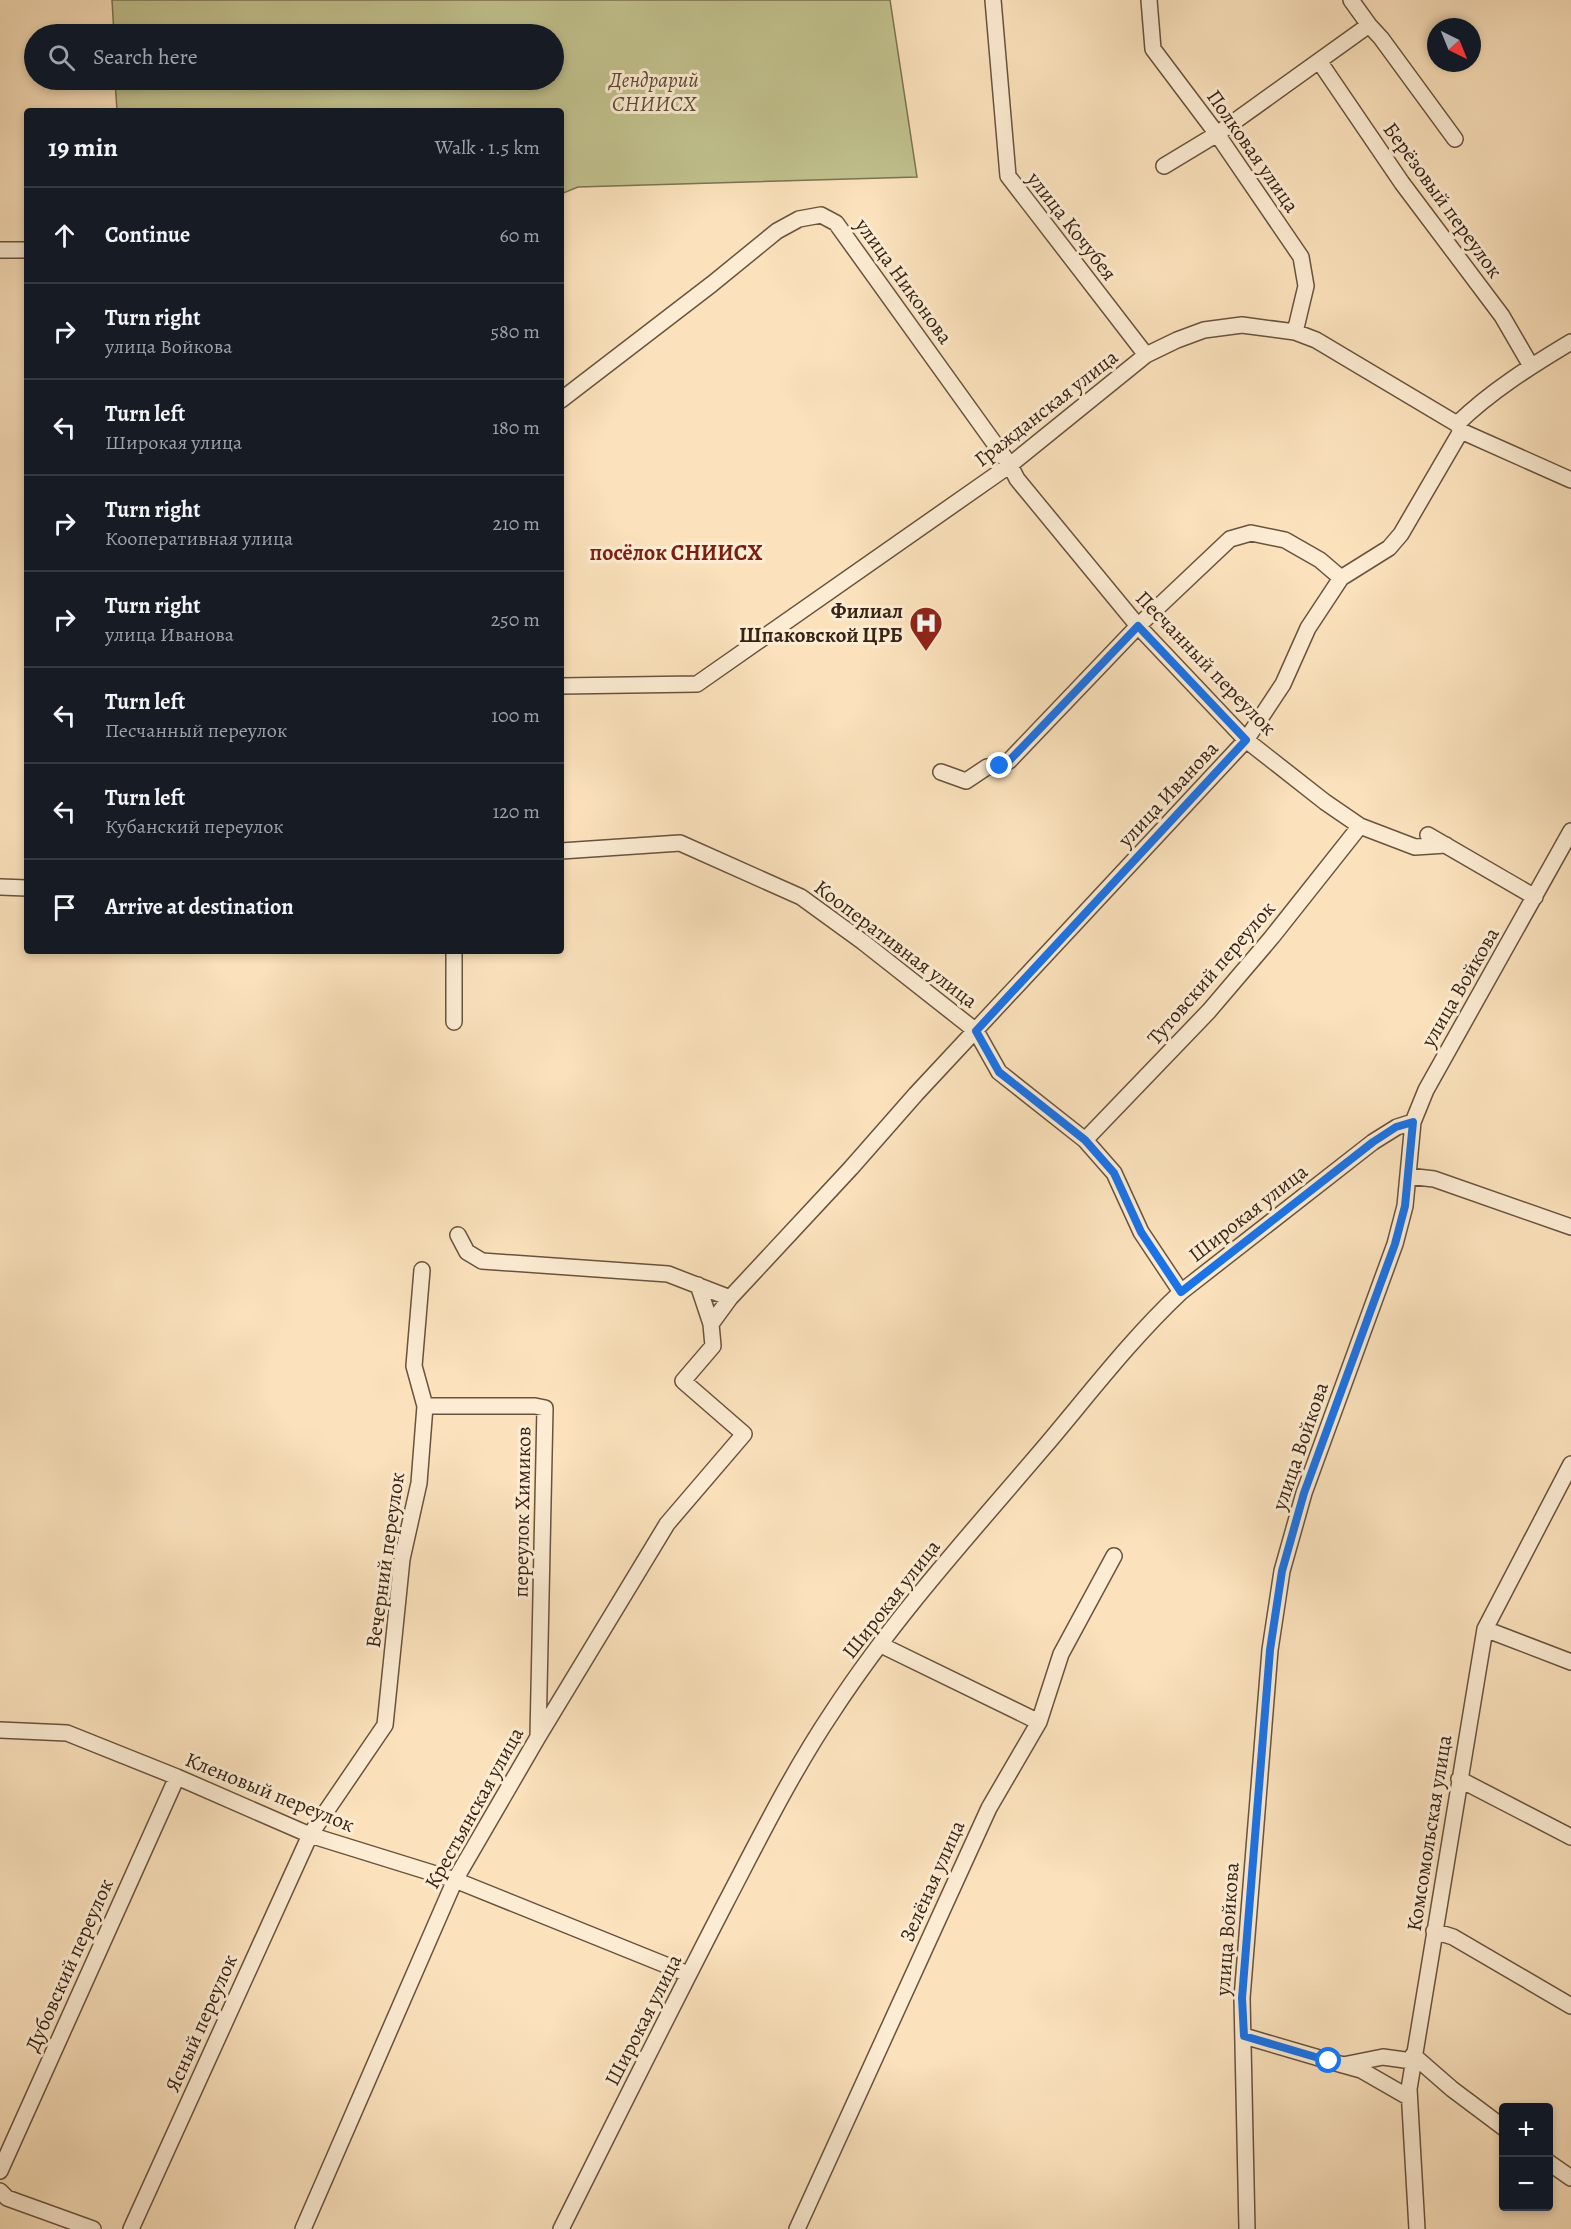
<!DOCTYPE html>
<meta charset="utf-8">
<style>
:root{--surface:#171b24;--page:#20242c;--text:#f1f3f6;--muted:#9ea1a6;--line:#363941}
body{margin:0;font-family:Alegreya,serif;background:var(--page);color:var(--text)}
.controls{position:absolute;right:18px;bottom:18px;display:grid;overflow:hidden;border-radius:6px;box-shadow:0 3px 9px #0003}
.controls button{width:54px;height:54px;display:grid;place-items:center;padding:0;border:0;border-bottom:2px solid var(--line);background:var(--surface);color:var(--text);font:30px sans-serif}
.compass{position:absolute;left:1427px;top:18px;width:54px;height:54px;border-radius:50%;background:var(--surface);box-shadow:0 3px 9px #0003;rotate:137deg}
.stop{position:absolute;width:18px;height:18px;margin:-14px;border:4px solid #1a73e8;border-radius:50%;background:#fff}
.stop.end{background:#1a73e8;border-color:#fff;box-shadow:0 2px 6px #0008}
.list{margin:0;padding:0;list-style:none}
h2{display:flex;justify-content:space-between;align-items:center;height:78px;margin:0;padding:0 24px;font-size:26px}
h2 small{font-size:20px;font-weight:400;color:var(--muted)}
.list li{display:grid;grid-template-columns:39px 1fr auto;gap:18px;align-items:center;box-sizing:border-box;height:96px;padding:0 24px;border-top:2px solid var(--line)}
.list b{display:block;font-size:22px;white-space:nowrap}
.list p{margin:0;font-size:20px;white-space:nowrap;color:var(--muted)}
.list em{font-size:20px;font-style:normal;color:var(--muted)}
.icon{flex:none;width:33px;height:33px;fill:none;stroke:currentColor;stroke-width:2;stroke-linecap:round;stroke-linejoin:round}
.map{position:relative;flex:none;width:1571px;height:2229px;overflow:hidden}
.search{position:absolute;background:var(--surface);box-shadow:0 3px 9px #0003;left:24px;top:24px;width:540px;height:66px;display:flex;align-items:center;gap:15px;box-sizing:border-box;padding:0 21px;border-radius:33px;color:var(--muted);font-size:22px}
.panel{position:absolute;background:var(--surface);box-shadow:0 3px 9px #0003;left:24px;top:108px;width:540px;height:846px;border-radius:6px}
.map>svg:first-child{display:block}
.green{fill:#c1c28e;stroke:#7c7251;stroke-width:1.5}
.lines{fill:none;stroke-linecap:round;stroke-linejoin:round}
.minor-casing{stroke:#69533e;stroke-width:18}
.minor{stroke:#fcecd3;stroke-width:15}
.route{stroke:#1a73e8;stroke-width:8}
.labels{text-anchor:middle;stroke-width:6;stroke-linejoin:round;paint-order:stroke}
.park-label{font-size:21px;font-style:italic;fill:#5a4b32;stroke:#fcecd3}
.street-label{font-size:21px;fill:#382314;stroke:#fcecd3}
.poi-label{font-size:21px;font-weight:bold;fill:#382314;stroke:#fcecd3;text-anchor:end}
.neighbourhood-label{font-size:22px;font-weight:bold;fill:#7a1f14;stroke:#fcecd3}
</style>
<div class="map">
<svg width="1571" height="2229" viewBox="0 0 1571 2229">
<rect width="100%" height="100%" fill="#fbe2bc"/>
<filter id="stains"><feTurbulence type="fractalNoise" baseFrequency=".00333" numOctaves="4"/><feColorMatrix values="0 0 0 0 .2 0 0 0 0 .09 0 0 0 0 .02 0 0 0 .5 -.17"/></filter>
<radialGradient id="worn" r=".72"><stop offset=".6" stop-color="#630" stop-opacity="0"/><stop offset="1" stop-color="#630" stop-opacity=".3"/></radialGradient>
<path class="green" d="M 112,0 L 890,0 L 917,177 L 578,187 L 561,194 L 561,111 L 117,111 L 115,80 L 554,80 L 554,34 L 114,34 Z"/>
<g class="lines">
<defs>
<path id="minor" d="M 993,0 L 1008,176 L 1146,355
M 1149,0 L 1153,49 L 1217,134 L 1301,257 L 1306,286 L 1295,332
M 1351,0 L 1369,25 L 1381,38 L 1455,139
M 1319,61 L 1402,183 L 1502,316 L 1531,366
M 1164,166 L 1217,134 L 1369,25
M 0,250 L 27,250
M 561,400 L 712,284 L 777,231 L 799,219 L 821,215 L 836,223 L 1010,465 L 1017,479 L 1138,626 L 1246,740 L 1325,802 L 1360,826 L 1415,847 L 1446,845
M 1457,424 C 1491,391 1531,366 1571,342
M 561,686 L 697,684 L 1010,465 L 1146,355 L 1177,340 L 1204,330 L 1242,325 L 1295,332 L 1316,340 L 1457,424 L 1461,431 L 1571,480
M 941,772 L 966,781 L 987,767 L 1000,766 L 1009,761 L 1138,626 L 1230,539 L 1251,533 L 1285,540 L 1320,560 L 1341,578
M 1428,835 L 1535,897
M 561,851 L 680,843 L 801,897 L 863,942 L 976,1031 L 999,1072 L 1085,1140 L 1114,1173 L 1141,1232 L 1181,1292
M 0,887 L 27,888
M 454,1022 L 454,951
M 1085,1140 L 1209,1011 L 1272,937 L 1360,826
M 1408,1176 L 1434,1179 L 1571,1227
M 458,1235 L 467,1252 L 482,1261 L 668,1274 L 730,1298 L 851,1168 L 916,1094 L 1246,740 L 1283,684 L 1308,628 L 1341,578 L 1389,548 L 1401,534 L 1461,431
M 711,1324 L 730,1298
M 425,1406 L 535,1406 L 545,1408 L 538,1737
M 1485,1629 L 1571,1662
M 881,1645 L 1039,1722
M 0,1730 L 67,1733 L 177,1777 L 310,1835 L 455,1880 L 688,1974
M 1459,1779 L 1571,1837
M 1434,1931 L 1453,1937 L 1571,2006
M 1244,2036 L 1343,2065 L 1383,2057 L 1412,2061
M 1413,2055 L 1452,2089 L 1504,2128
M 1343,2065 L 1361,2070 L 1408,2097
M 1548,2162 L 1571,2178
M 0,2171 L 177,1777
M 0,2191 L 7,2198 L 93,2229
M 131,2229 L 310,1835 L 385,1725 L 402,1559 L 419,1483 L 425,1406 L 414,1366 L 422,1270
M 303,2229 L 455,1880 L 538,1737 L 667,1524 L 744,1434 L 683,1381 L 713,1346 L 711,1324 L 698,1285
M 561,2229 C 615,2121 669,2012 725,1904 C 759,1839 792,1772 833,1711 C 895,1616 973,1531 1046,1445 C 1090,1393 1131,1339 1181,1292 L 1373,1142 L 1397,1127 L 1413,1122
M 797,2229 L 989,1808 L 1039,1722 L 1061,1654 L 1114,1556
M 1247,2229 L 1242,1998 L 1270,1650 L 1282,1571 L 1304,1493 L 1395,1244 L 1405,1206 L 1413,1122 L 1426,1090 L 1571,831
M 1417,2229 L 1409,2089 L 1485,1629 L 1571,1464"/>
</defs>
<use href="#minor" class="minor-casing"/>
<use href="#minor" class="minor"/>
</g>
<g class="lines">
<path class="route" d="M 1000,766 L 1009,761 L 1138,626 L 1246,740 L 976,1031 L 999,1072 L 1085,1140 L 1114,1173 L 1141,1232 L 1181,1292 L 1373,1142 L 1396,1127 L 1413,1122 L 1405,1206 L 1395,1244 L 1304,1493 L 1282,1571 L 1270,1650 L 1242,1998 L 1244,2036 L 1329,2061"/>
</g>
<defs>
<symbol id="hospital-pin" viewBox="-11 -11 22 30"><path d="M0 17L-7.5 6A9.5 9.5 0 1 1 7.5 6Z" fill="#8f2418" stroke="#fcecd3"/><path d="M-5-5h3v3.5h4V-5h3V5h-3V1.5h-4V5h-3Z" fill="#fff"/></symbol>
</defs>
<g fill-rule="evenodd">
<use href="#hospital-pin" x="907" y="604" width="38" height="52"/>
</g>
<g class="labels">
<g class="park-label">
<text x="654" y="87">Дендрарий<tspan x="654" dy="24">СНИИСХ</tspan></text>
</g>
<g class="street-label">
<text transform="translate(1253 151) rotate(55)" y="7">Полковая улица</text>
<text transform="translate(1443 200) rotate(54)" y="7">Берёзовый переулок</text>
<text transform="translate(1072 226) rotate(52)" y="7">улица Кочубея</text>
<text transform="translate(904 281) rotate(54)" y="7">улица Никонова</text>
<text transform="translate(1046 408) rotate(-38)" y="7">Гражданская улица</text>
<text transform="translate(1206 663) rotate(46)" y="7">Песчанный переулок</text>
<text transform="translate(1168 794) rotate(-47)" y="7">улица Иванова</text>
<text transform="translate(896 944) rotate(37)" y="7">Кооперативная улица</text>
<text transform="translate(1211 973) rotate(-49)" y="7">Тутовский переулок</text>
<text transform="translate(1460 987) rotate(-60)" y="7">улица Войкова</text>
<text transform="translate(1248 1213) rotate(-38)" y="7">Широкая улица</text>
<text transform="translate(1300 1446) rotate(-71)" y="7">улица Войкова</text>
<text transform="translate(522 1512) rotate(-89)" y="7">переулок Химиков</text>
<text transform="translate(385 1560) rotate(-82)" y="7">Вечерний переулок</text>
<text transform="translate(891 1599) rotate(-52)" y="7">Широкая улица</text>
<text transform="translate(270 1792) rotate(22)" y="7">Кленовый переулок</text>
<text transform="translate(474 1808) rotate(-61)" y="7">Крестьянская улица</text>
<text transform="translate(1429 1833) rotate(-81)" y="7">Комсомольская улица</text>
<text transform="translate(932 1881) rotate(-66)" y="7">Зелёная улица</text>
<text transform="translate(1227 1929) rotate(-86)" y="7">улица Войкова</text>
<text transform="translate(69 1965) rotate(-66)" y="7">Дубовский переулок</text>
<text transform="translate(643 2020) rotate(-63)" y="7">Широкая улица</text>
<text transform="translate(201 2023) rotate(-66)" y="7">Ясный переулок</text>
</g>
<g class="poi-label">
<text x="903" y="618">Филиал<tspan x="903" dy="24">Шпаковской ЦРБ</tspan></text>
</g>
<g class="neighbourhood-label">
<text x="676" y="560">посёлок СНИИСХ</text>
</g>
</g>
<rect width="100%" height="100%" filter="url(#stains)"/>
<rect width="100%" height="100%" fill="url(#worn)"/>
</svg>
<div class="controls">
<button>+</button>
<button>−</button>
</div>
<svg class="compass" viewBox="-18 -18 36 36"><path d="M0-13l5 13h-10z" fill="#e53935"/><path d="M0 13l5-13h-10z" fill="#9ea1a6"/></svg>
<div class="stop" style="left:1329px;top:2061px"></div>
<div class="stop end" style="left:1000px;top:766px"></div>
<div class="search"><svg class="icon" aria-label="search" viewBox="0 0 24 24"><circle cx="10" cy="10" r="6"/><path d="M15 15l6 6"/></svg>Search here</div>
<section class="panel">
<h2>19 min<small>Walk · 1.5 km</small></h2>
<ul class="list">
<li><svg class="icon" aria-label="ahead" viewBox="0 0 24 24"><path d="M12 20V5M6 11l6-6 6 6"/></svg><div><b>Continue</b></div><em>60 m</em></li>
<li><svg class="icon" aria-label="right" viewBox="0 0 24 24"><path d="M7 20v-9h11M14 6l5 5-5 5"/></svg><div><b>Turn right</b><p>улица Войкова</p></div><em>580 m</em></li>
<li><svg class="icon" aria-label="left" viewBox="0 0 24 24"><path d="M17 20v-9H6M10 6l-5 5 5 5"/></svg><div><b>Turn left</b><p>Широкая улица</p></div><em>180 m</em></li>
<li><svg class="icon" aria-label="right" viewBox="0 0 24 24"><path d="M7 20v-9h11M14 6l5 5-5 5"/></svg><div><b>Turn right</b><p>Кооперативная улица</p></div><em>210 m</em></li>
<li><svg class="icon" aria-label="right" viewBox="0 0 24 24"><path d="M7 20v-9h11M14 6l5 5-5 5"/></svg><div><b>Turn right</b><p>улица Иванова</p></div><em>250 m</em></li>
<li><svg class="icon" aria-label="left" viewBox="0 0 24 24"><path d="M17 20v-9H6M10 6l-5 5 5 5"/></svg><div><b>Turn left</b><p>Песчанный переулок</p></div><em>100 m</em></li>
<li><svg class="icon" aria-label="left" viewBox="0 0 24 24"><path d="M17 20v-9H6M10 6l-5 5 5 5"/></svg><div><b>Turn left</b><p>Кубанский переулок</p></div><em>120 m</em></li>
<li><svg class="icon" aria-label="arrive" viewBox="0 0 24 24"><path d="M6 21V4h12l-3 4 3 4H6"/></svg><div><b>Arrive at destination</b></div></li>
</ul>
</section>
</div>
